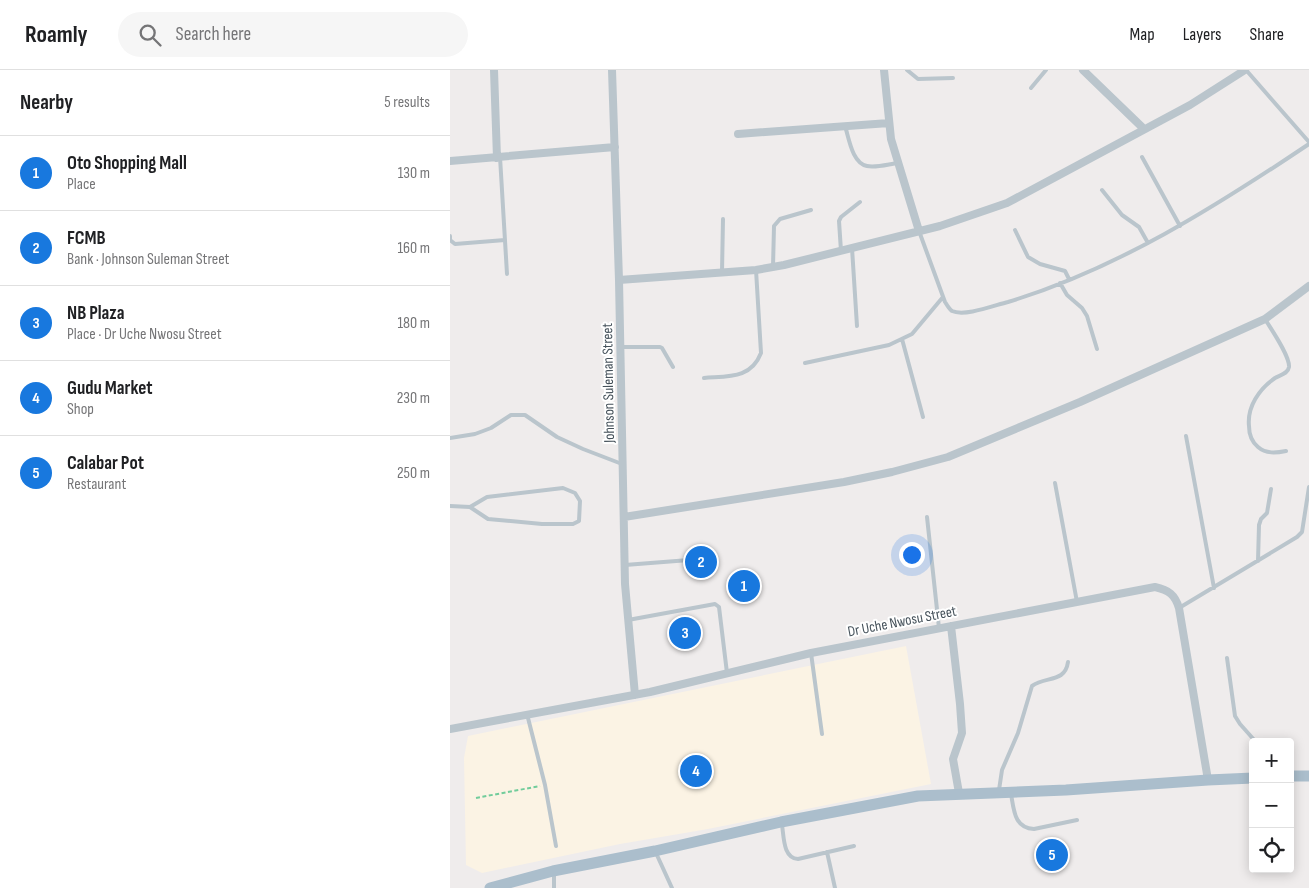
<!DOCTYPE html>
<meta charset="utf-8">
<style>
:root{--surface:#fff;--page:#f6f6f6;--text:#202124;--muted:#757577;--line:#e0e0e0;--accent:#1878de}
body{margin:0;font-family:"Sofia Sans Condensed",sans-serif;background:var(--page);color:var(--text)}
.controls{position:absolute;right:15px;bottom:15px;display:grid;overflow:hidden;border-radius:5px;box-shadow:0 2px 12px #0003}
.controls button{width:45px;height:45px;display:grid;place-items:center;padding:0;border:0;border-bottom:1px solid var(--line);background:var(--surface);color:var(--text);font:25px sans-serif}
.you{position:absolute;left:461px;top:484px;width:18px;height:18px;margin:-12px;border:4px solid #fff;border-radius:50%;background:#1a73e8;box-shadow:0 0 0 8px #1a73e833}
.badge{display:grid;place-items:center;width:32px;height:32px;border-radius:50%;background:var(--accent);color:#fff;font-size:16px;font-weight:700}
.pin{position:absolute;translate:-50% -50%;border:2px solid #fff;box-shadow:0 1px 5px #0006}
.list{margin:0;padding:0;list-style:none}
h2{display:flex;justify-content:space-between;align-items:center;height:65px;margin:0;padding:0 20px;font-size:21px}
h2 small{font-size:16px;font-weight:400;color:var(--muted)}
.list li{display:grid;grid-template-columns:32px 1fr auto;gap:15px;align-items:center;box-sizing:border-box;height:75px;padding:0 20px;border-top:1px solid var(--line)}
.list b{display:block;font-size:19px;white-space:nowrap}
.list p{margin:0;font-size:16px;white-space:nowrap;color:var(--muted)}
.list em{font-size:16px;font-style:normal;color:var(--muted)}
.icon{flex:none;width:28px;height:28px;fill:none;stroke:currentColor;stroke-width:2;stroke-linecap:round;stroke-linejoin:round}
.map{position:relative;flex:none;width:859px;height:818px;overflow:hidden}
header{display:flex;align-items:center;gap:30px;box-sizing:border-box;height:70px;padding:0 25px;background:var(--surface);border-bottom:1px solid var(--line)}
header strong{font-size:24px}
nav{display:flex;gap:28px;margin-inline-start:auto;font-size:18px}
.search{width:350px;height:45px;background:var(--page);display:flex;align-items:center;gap:12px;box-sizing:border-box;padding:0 18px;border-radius:28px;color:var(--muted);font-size:19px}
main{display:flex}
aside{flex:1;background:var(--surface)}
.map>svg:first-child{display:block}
.commercial{fill:#fbf3e4}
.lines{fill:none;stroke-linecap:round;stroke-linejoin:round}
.path{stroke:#71cc9b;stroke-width:2;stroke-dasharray:4 2.5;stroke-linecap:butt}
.service{stroke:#bac5cc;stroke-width:4}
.minor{stroke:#bac5cc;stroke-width:8}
.primary{stroke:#abbecc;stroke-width:11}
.labels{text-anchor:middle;stroke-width:4;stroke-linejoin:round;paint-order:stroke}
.street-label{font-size:15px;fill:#45515a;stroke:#fff}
</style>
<header>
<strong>Roamly</strong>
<div class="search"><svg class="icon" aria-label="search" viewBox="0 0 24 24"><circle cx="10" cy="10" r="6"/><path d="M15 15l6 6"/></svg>Search here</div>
<nav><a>Map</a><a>Layers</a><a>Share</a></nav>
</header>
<main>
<aside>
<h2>Nearby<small>5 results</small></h2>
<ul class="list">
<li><span class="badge">1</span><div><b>Oto Shopping Mall</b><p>Place</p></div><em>130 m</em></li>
<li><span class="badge">2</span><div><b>FCMB</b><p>Bank · Johnson Suleman Street</p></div><em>160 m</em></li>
<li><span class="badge">3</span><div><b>NB Plaza</b><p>Place · Dr Uche Nwosu Street</p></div><em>180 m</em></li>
<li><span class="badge">4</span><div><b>Gudu Market</b><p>Shop</p></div><em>230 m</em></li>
<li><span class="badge">5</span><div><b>Calabar Pot</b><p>Restaurant</p></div><em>250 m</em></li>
</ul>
</aside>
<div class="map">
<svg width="859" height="818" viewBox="0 0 859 818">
<rect width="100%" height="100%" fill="#efecec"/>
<path class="commercial" d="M 456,576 L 481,714 L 258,759 L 170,774 L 32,803 L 16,795 L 14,688 L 18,666 Z"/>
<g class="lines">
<path class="path" d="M 26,728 L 90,716"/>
<path class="service" d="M 457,0 L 468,9 L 503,8
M 796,0 L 859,72
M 581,18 L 596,0
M 395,56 C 399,68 402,93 417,96 C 426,98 439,94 448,93
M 50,87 L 57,204
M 692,87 L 730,156
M 652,120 L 672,145 L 689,157 L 698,173
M 565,160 L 578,187 L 590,194 L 615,201 L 619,209
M 469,161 L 495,232 C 497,235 499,239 502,241 C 515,247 545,235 558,232 C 667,199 765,137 859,74
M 0,166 L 0,170 L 5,174 L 55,170
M 402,178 L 407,256
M 391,181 L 389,151 L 391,147 L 410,132
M 323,197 L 324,156 L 330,149 L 361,140
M 272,202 L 273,149
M 610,213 L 617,225 L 632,238 L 637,246 L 647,279
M 815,249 C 821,259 840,286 839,297 C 838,304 830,305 825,308 C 809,319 797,337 799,356 C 799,364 802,372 808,377 C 816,384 826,383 836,381
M 452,269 L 473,347
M 171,277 L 210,277 L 212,278 L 223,297
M 355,293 L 439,275 L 462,264 L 493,227
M 254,308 C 278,306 301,309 311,283 L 306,200
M 736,366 L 764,518
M 0,368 L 25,364 L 41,358 L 61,345 L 75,345 L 107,367 L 133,379 L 172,394
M 605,413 L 627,532
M 0,436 L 20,437 L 37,427 L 113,418 L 125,423 L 130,431 L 129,451 L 123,454 L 92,454 L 38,449 L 20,437
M 477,447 L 489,558
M 808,491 L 809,455 L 811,449 L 817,443 L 821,419
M 175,495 L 239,490
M 729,538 L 847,467 L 852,462 L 859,417
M 178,550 L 265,534 L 269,537 L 277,603
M 361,583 L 372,664
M 777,588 L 785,646 L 790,654 L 806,672
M 77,644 L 95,715 L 106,776
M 549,720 L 552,700 L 568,663 L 582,616 C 596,606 615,613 618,592
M 561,724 C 564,740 564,758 584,759 L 627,750
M 332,755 C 334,767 333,788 348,789 L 404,776
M 377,782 L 385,818
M 206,783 L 222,818
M 104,803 L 104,818"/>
<path class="minor" d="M 44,0 L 47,88
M 162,0 L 169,210 L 175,514 L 185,625
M 434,0 L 441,69 L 469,161
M 633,0 L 694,59
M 288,64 L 439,53
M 0,91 L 165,77
M 169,210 L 306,200 L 334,195 L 490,156 L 557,133 L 740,35 L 795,0
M 174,447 L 394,412 L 442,402 L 498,387 L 630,332 L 815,249 L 859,216
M 501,556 L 510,634 L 512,663 L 503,689 L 509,723
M 0,659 L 200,622 L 361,583 L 705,517 C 719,520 725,525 729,538 L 758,710"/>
<path class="primary" d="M 840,706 L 859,706
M 40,818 L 103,801 L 205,781 L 331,752 L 468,726 L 616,720 L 758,710 L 803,708"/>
</g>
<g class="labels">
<g class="street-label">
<text transform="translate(158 313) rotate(-91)" y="5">Johnson Suleman Street</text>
<text transform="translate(452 551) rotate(-11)" y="5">Dr Uche Nwosu Street</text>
</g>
</g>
</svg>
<div class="controls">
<button>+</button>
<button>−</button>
<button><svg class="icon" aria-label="locate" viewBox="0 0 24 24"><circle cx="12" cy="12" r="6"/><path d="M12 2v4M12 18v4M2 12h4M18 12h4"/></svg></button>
</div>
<div class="you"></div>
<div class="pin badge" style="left:294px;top:516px">1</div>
<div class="pin badge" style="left:251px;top:492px">2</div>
<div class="pin badge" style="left:235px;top:563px">3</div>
<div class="pin badge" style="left:246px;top:701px">4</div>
<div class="pin badge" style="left:602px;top:785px">5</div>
</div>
</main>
